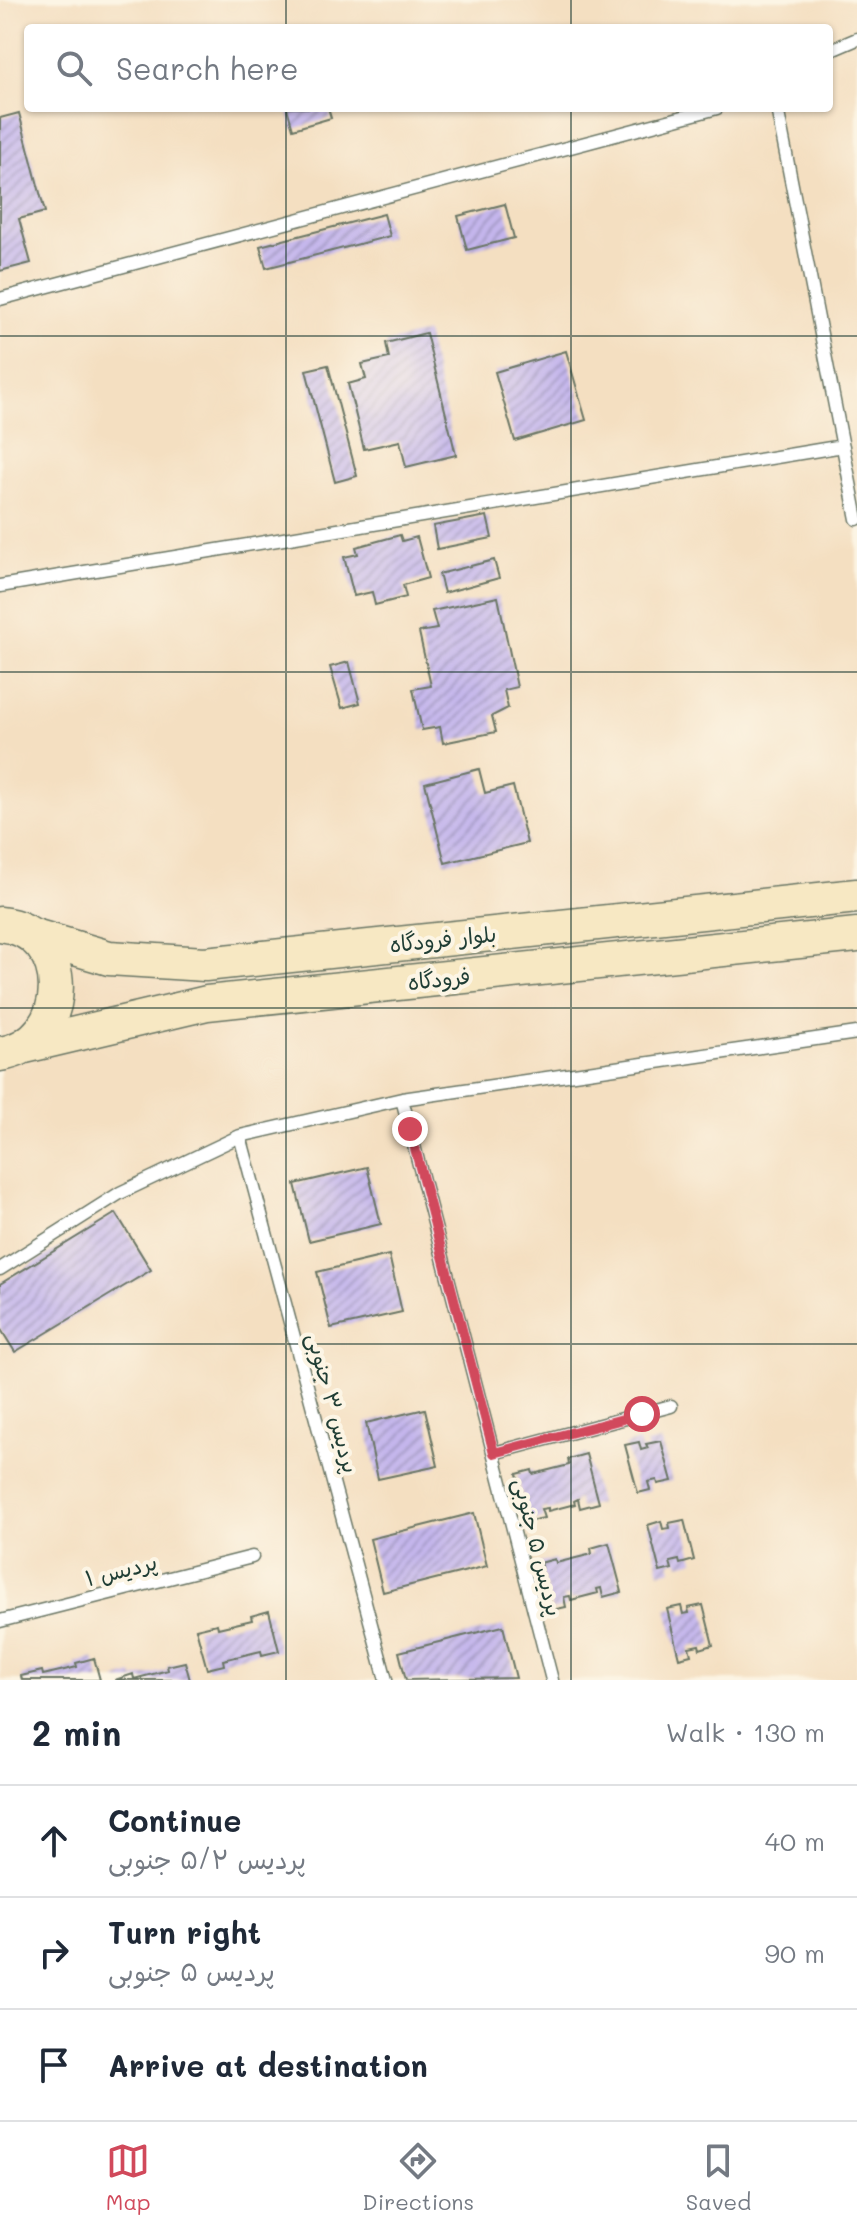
<!DOCTYPE html>
<meta charset="utf-8">
<style>
:root{--surface:#fff;--page:#f6f6f7;--text:#1f2937;--muted:#747a83;--line:#e0e1e3;--accent:#d1495b}
body{margin:0;font-family:Mali,"Playpen Sans Arabic",sans-serif;background:var(--page);color:var(--text)}
.stop{position:absolute;width:24px;height:24px;margin:-18px;border:6px solid #d1495b;border-radius:50%;background:#fff}
.stop.end{background:#d1495b;border-color:#fff;box-shadow:0 2px 8px #0008}
.list{margin:0;padding:0;list-style:none}
h2{display:flex;justify-content:space-between;align-items:center;height:104px;margin:0;padding:0 32px;font-size:34px}
h2 small{font-size:26px;font-weight:400;color:var(--muted)}
.list li{display:grid;grid-template-columns:52px 1fr auto;gap:24px;align-items:center;box-sizing:border-box;height:112px;padding:0 32px;border-top:2px solid var(--line)}
.list b{display:block;font-size:30px;white-space:nowrap}
.list p{margin:0;font-size:26px;white-space:nowrap;color:var(--muted)}
.list em{font-size:26px;font-style:normal;color:var(--muted)}
.icon{flex:none;width:44px;height:44px;fill:none;stroke:currentColor;stroke-width:2;stroke-linecap:round;stroke-linejoin:round}
.map{position:relative;flex:none;width:857px;height:1680px;overflow:hidden}
.search{position:absolute;background:var(--surface);box-shadow:0 2px 6px #0004;left:24px;right:24px;top:24px;height:88px;display:flex;align-items:center;gap:20px;box-sizing:border-box;padding:0 28px;border-radius:8px;color:var(--muted);font-size:30px}
.sheet{height:440px;background:var(--surface)}
nav{display:flex;justify-content:space-around;align-items:center;box-sizing:border-box;height:112px;border-top:2px solid var(--line);background:var(--surface);font-size:22px;color:var(--muted)}
nav a{display:grid;justify-items:center;gap:4px}
nav .on{color:var(--accent)}
.map>svg:first-child{display:block}
.building{fill:url(#building-hatch)}
.lines{fill:none;stroke-linecap:round;stroke-linejoin:round}
.lane-casing{stroke:#6a7665;stroke-width:15}
.secondary-casing{stroke:#6a7665;stroke-width:37}
.lane{stroke:#fff;stroke-width:12}
.secondary{stroke:#f7e8c3;stroke-width:34}
.route{stroke:#d1495b;stroke-width:10}
.grid{fill:none;stroke:#1f3d34;stroke-width:2;stroke-opacity:0.55}
.labels{text-anchor:middle;stroke-width:8;stroke-linejoin:round;paint-order:stroke}
.street-label{font-size:22px;fill:#1f3d34;stroke:#fcf5e5}
</style>
<div class="map">
<svg width="857" height="1680" viewBox="0 0 857 1680">
<defs>
<pattern id="building-hatch" width="6" height="6" patternUnits="userSpaceOnUse" patternTransform="scale(2)"><rect width="6" height="6" fill="#c4b6ec"/><path d="M-1 1l2-2M0 6l6-6M5 7l2-2" fill="none" stroke="#9f95c0"/></pattern>
</defs>
<rect width="100%" height="100%" fill="#fcf5e5"/>
<filter id="ink" filterUnits="userSpaceOnUse"><feTurbulence type="fractalNoise" baseFrequency=".0125" numOctaves="2"/><feDisplacementMap in="SourceGraphic" scale="16" xChannelSelector="R" yChannelSelector="G"/><feConvolveMatrix kernelMatrix="1 2 1 2 8 2 1 2 1" color-interpolation-filters="sRGB"/></filter>
<filter id="wash" filterUnits="userSpaceOnUse"><feTurbulence type="fractalNoise" baseFrequency=".006" numOctaves="4" result="noise"/><feDisplacementMap in="SourceGraphic" scale="32" xChannelSelector="R" yChannelSelector="G"/><feGaussianBlur stdDeviation="1.8" result="paint"/><feColorMatrix in="noise" values="0 0 0 0 0 0 0 0 0 0 0 0 0 0 0 0 0 1.4 0 .05"/><feComposite in="paint" operator="in"/></filter>
<g filter="url(#wash)">
<rect width="100%" height="100%" fill="#f4dfc1"/>
<g id="blocks">
<path class="building" d="M 287,108 L 328,108 L 331,118 L 293,129 Z
M 19,113 L 45,212 L 19,219 L 31,263 L 0,271 L 0,118 Z
M 505,204 L 514,238 L 467,250 L 458,216 Z
M 384,214 L 390,236 L 266,268 L 260,246 Z
M 426,333 L 456,455 L 406,467 L 400,441 L 364,449 L 348,384 L 366,379 L 362,364 L 389,358 L 386,343 Z
M 566,351 L 586,420 L 515,441 L 495,372 Z
M 328,365 L 357,476 L 335,482 L 306,370 Z
M 487,516 L 492,538 L 437,549 L 433,526 Z
M 400,535 L 402,541 L 417,537 L 428,578 L 403,585 L 406,597 L 375,605 L 372,592 L 354,596 L 344,557 L 358,554 L 356,547 Z
M 494,560 L 499,578 L 444,593 L 439,574 Z
M 498,597 L 517,687 L 504,690 L 508,708 L 492,716 L 496,732 L 443,743 L 440,727 L 422,730 L 413,689 L 431,686 L 419,632 L 437,629 L 432,611 Z
M 349,662 L 360,703 L 342,708 L 330,667 Z
M 479,769 L 485,793 L 513,786 L 527,843 L 445,863 L 425,783 Z
M 367,1167 L 381,1224 L 309,1241 L 295,1184 Z
M 116,1213 L 151,1270 L 15,1352 L 0,1328 L 0,1284 Z
M 389,1255 L 402,1312 L 331,1328 L 317,1272 Z
M 425,1409 L 438,1466 L 378,1479 L 366,1423 Z
M 661,1441 L 672,1481 L 658,1484 L 657,1480 L 648,1482 L 650,1490 L 638,1493 L 625,1445 L 639,1442 L 641,1450 L 648,1448 L 646,1444 Z
M 586,1454 L 599,1503 L 580,1508 L 578,1499 L 574,1501 L 575,1504 L 548,1511 L 548,1508 L 541,1509 L 544,1518 L 529,1521 L 517,1474 L 532,1470 L 533,1474 L 569,1465 L 568,1459 Z
M 474,1513 L 487,1566 L 383,1592 L 370,1539 Z
M 684,1520 L 694,1560 L 680,1564 L 679,1560 L 670,1562 L 672,1569 L 660,1572 L 648,1525 L 661,1521 L 663,1529 L 670,1528 L 669,1523 Z
M 609,1543 L 622,1592 L 603,1597 L 601,1588 L 597,1589 L 598,1593 L 571,1600 L 570,1596 L 564,1597 L 566,1607 L 552,1610 L 540,1563 L 555,1559 L 556,1563 L 592,1554 L 591,1548 Z
M 703,1605 L 713,1645 L 700,1649 L 699,1645 L 689,1647 L 691,1655 L 679,1658 L 667,1609 L 681,1606 L 683,1614 L 689,1613 L 688,1608 Z
M 269,1611 L 279,1651 L 262,1655 L 261,1651 L 223,1660 L 224,1665 L 207,1669 L 196,1629 L 217,1624 L 218,1628 L 252,1620 L 251,1616 Z
M 503,1626 L 516,1678 L 406,1680 L 399,1652 Z
M 94,1658 L 100,1680 L 22,1680 L 21,1676 L 42,1671 L 43,1675 L 77,1667 L 76,1663 Z
M 185,1662 L 190,1680 L 115,1680 L 133,1674 L 134,1679 L 168,1670 L 167,1666 Z"/>
</g>
</g>
<g filter="url(#ink)">
<use href="#blocks" fill-opacity="0" stroke="#6a7665" stroke-width="2"/>
<g class="lines">
<defs>
<path id="lane" d="M 829,51 L 857,39
M 777,108 L 857,519
M 0,299 L 717,108
M 0,586 L 843,446
M 402,1099 L 552,1680
M 240,1136 L 386,1680
M 0,1269 L 120,1193 L 240,1136 L 402,1099 L 857,1033
M 494,1453 L 671,1406
M 0,1621 L 252,1557"/>
<path id="secondary" d="M 0,924 C 75,931 74,1043 0,1054
M 31,935 L 109,958 L 205,964 L 857,896
M 25,1046 L 207,1003 L 857,935"/>
</defs>
<use href="#lane" class="lane-casing"/>
<use href="#secondary" class="secondary-casing"/>
<use href="#lane" class="lane"/>
<use href="#secondary" class="secondary"/>
</g>
</g>
<g class="lines" filter="url(#ink)">
<path class="route" d="M 410,1129 L 494,1453 L 642,1414"/>
</g>
<path class="grid" d="M 286,0 L 286,28M 571,0 L 571,28M 286,108 L 286,1680M 571,108 L 571,1680M 0,336 L 857,336M 0,672 L 857,672M 0,1008 L 857,1008M 0,1344 L 857,1344"/>
<g class="labels">
<g class="street-label">
<text transform="translate(443 939) rotate(-6)" y="8">بلوار فرودگاه</text>
<text transform="translate(439 979) rotate(-6)" y="8">فرودگاه</text>
<text transform="translate(333 1403) rotate(75)" y="8">پردیس ۳ جنوبی</text>
<text transform="translate(538 1547) rotate(76)" y="8">پردیس ۵ جنوبی</text>
<text transform="translate(121 1570) rotate(-14)" y="8">پردیس ۱</text>
</g>
</g>
</svg>
<div class="stop" style="left:642px;top:1414px"></div>
<div class="stop end" style="left:410px;top:1129px"></div>
<div class="search"><svg class="icon" aria-label="search" viewBox="0 0 24 24"><circle cx="10" cy="10" r="6"/><path d="M15 15l6 6"/></svg>Search here</div>
</div>
<section class="sheet">
<h2>2 min<small>Walk · 130 m</small></h2>
<ul class="list">
<li><svg class="icon" aria-label="ahead" viewBox="0 0 24 24"><path d="M12 20V5M6 11l6-6 6 6"/></svg><div><b>Continue</b><p>پردیس ۵/۲ جنوبی</p></div><em>40 m</em></li>
<li><svg class="icon" aria-label="right" viewBox="0 0 24 24"><path d="M7 20v-9h11M14 6l5 5-5 5"/></svg><div><b>Turn right</b><p>پردیس ۵ جنوبی</p></div><em>90 m</em></li>
<li><svg class="icon" aria-label="arrive" viewBox="0 0 24 24"><path d="M6 21V4h12l-3 4 3 4H6"/></svg><div><b>Arrive at destination</b></div></li>
</ul>
</section>
<nav>
<a class="on"><svg class="icon" aria-label="map" viewBox="0 0 24 24"><path d="M3 6l6-2 6 2 6-2v14l-6 2-6-2-6 2zM9 4v14M15 6v14"/></svg>Map</a>
<a><svg class="icon" aria-label="directions" viewBox="0 0 24 24"><path d="M12 3l9 9-9 9-9-9zM9 14v-3h6M13 9l2 2-2 2"/></svg>Directions</a>
<a><svg class="icon" aria-label="saved" viewBox="0 0 24 24"><path d="M7 4h10v16l-5-4-5 4z"/></svg>Saved</a>
</nav>
